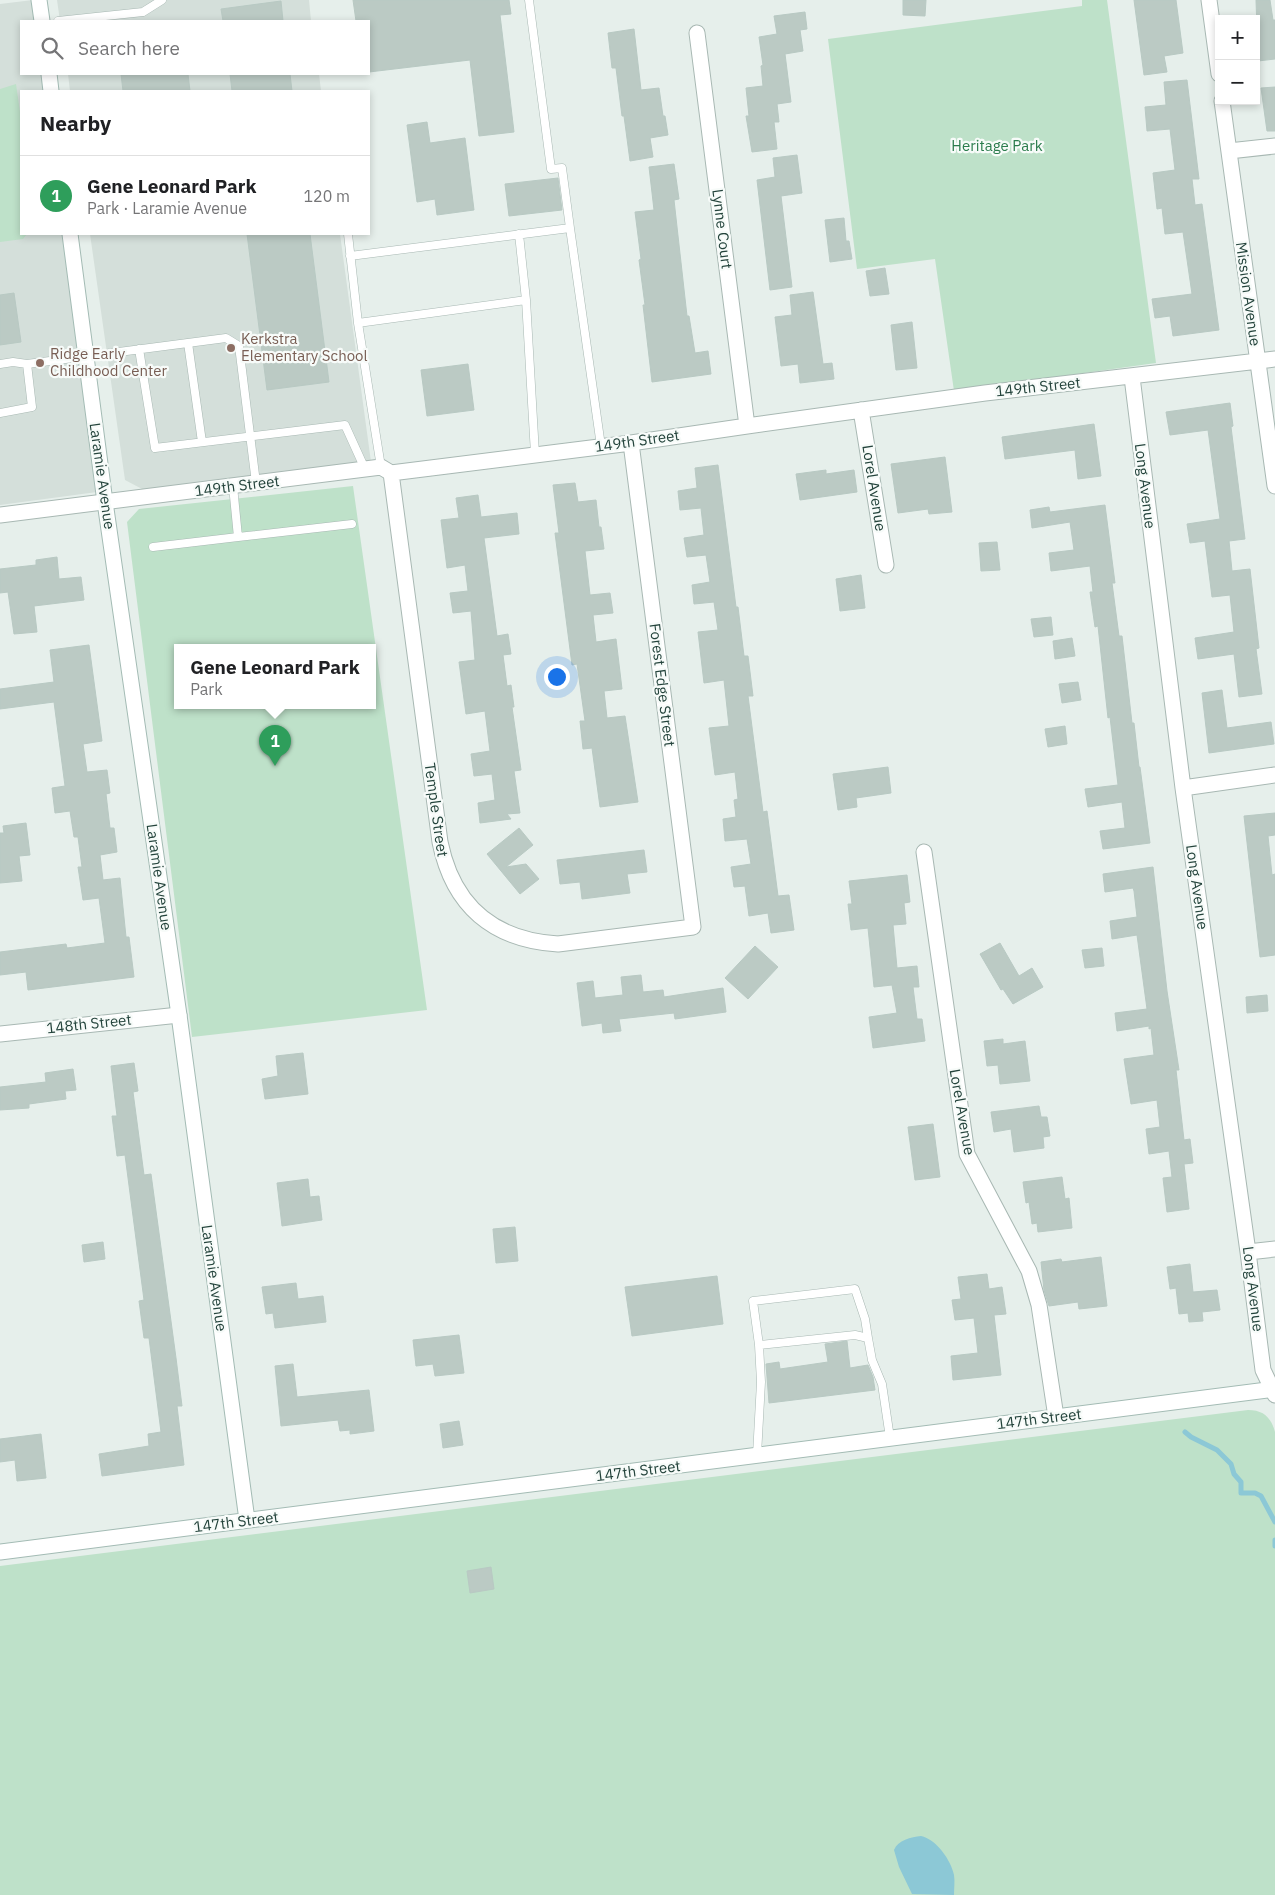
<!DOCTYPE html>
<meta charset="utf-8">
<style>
:root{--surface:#fff;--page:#f6f6f6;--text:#202124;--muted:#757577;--line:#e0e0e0;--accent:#814f3d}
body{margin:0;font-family:"IBM Plex Sans",sans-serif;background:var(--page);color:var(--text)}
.controls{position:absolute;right:15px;top:15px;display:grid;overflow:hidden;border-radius:0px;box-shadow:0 2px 8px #0003}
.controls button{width:45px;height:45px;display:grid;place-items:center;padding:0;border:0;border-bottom:1px solid var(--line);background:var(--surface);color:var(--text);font:25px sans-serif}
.you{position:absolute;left:556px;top:676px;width:18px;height:18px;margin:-12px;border:4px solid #fff;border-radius:50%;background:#1a73e8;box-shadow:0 0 0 8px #1a73e833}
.badge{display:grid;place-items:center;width:32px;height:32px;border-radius:50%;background:var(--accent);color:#fff;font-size:16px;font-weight:700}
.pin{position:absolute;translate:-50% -41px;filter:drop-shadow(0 1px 2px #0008)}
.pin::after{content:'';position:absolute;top:26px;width:18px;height:15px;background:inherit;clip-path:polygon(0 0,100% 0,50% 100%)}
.popup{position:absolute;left:174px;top:644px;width:202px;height:65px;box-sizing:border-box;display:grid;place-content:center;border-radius:0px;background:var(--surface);filter:drop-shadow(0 1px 4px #0005);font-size:16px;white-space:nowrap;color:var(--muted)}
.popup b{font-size:19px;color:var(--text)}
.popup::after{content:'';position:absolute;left:50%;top:100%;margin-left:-10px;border:10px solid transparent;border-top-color:var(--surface)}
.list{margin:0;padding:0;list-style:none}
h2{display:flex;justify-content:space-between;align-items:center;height:65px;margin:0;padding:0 20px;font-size:21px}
h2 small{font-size:16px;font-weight:400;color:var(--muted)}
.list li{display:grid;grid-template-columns:32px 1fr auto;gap:15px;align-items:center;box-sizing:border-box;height:80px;padding:0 20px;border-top:1px solid var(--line)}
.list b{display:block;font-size:19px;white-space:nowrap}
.list p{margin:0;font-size:16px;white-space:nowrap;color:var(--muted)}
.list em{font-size:16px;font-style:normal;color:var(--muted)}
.icon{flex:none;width:28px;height:28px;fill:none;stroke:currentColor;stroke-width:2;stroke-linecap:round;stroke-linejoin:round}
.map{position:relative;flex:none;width:1275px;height:1895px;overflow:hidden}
.search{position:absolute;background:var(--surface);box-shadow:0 2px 8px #0003;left:20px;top:20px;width:350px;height:55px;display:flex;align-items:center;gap:12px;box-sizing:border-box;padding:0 18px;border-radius:0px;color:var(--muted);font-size:19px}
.panel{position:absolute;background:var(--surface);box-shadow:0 2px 8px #0003;left:20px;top:90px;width:350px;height:145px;border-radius:0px}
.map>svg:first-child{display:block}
.built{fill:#d4dfda}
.green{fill:#bee1c9;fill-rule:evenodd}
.water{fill:#8cc8d6}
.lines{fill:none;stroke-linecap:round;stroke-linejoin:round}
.stream{stroke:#8cc8d6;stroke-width:5}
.building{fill:#bbcac4;stroke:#b8c9c3}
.lane-casing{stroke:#a8b8b3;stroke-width:9}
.street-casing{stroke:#a8b8b3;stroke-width:17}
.secondary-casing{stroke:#a3bbb4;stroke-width:17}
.lane{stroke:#fff;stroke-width:8}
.street{stroke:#fff;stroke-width:15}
.secondary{stroke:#fff;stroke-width:15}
.education-dot{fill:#8d6e63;stroke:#f7fbf9;stroke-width:2}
.labels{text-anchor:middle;stroke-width:4.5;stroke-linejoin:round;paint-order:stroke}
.park-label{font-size:15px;fill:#2b7c4d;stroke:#f7fbf9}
.street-label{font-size:15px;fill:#23433b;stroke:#f7fbf9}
.education-label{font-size:15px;fill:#785e54;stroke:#f7fbf9;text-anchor:start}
</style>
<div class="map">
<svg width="1275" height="1895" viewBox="0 0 1275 1895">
<rect width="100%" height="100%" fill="#e6efeb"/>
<path class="built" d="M 33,0 L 35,21 L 21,21 L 21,74 L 42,74 L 45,91 L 21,91 L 21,234 L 63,234 L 97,492 L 0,505 L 0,4 Z
M 57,0 L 309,0 L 311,21 L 60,21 Z
M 68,74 L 319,74 L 321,91 L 70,91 Z
M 90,234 L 340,234 L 371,462 L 144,490 L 125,480 Z"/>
<path class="green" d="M 1082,0 L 1107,0 L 1156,363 L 954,391 L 935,259 L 857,269 L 828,39 L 1082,6 Z
M 16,84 L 21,119 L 21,234 L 27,234 L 23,239 L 0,242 L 0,89 Z
M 353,486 L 427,1010 L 192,1037 L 127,522 L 139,509 ZM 178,647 L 372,647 L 372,705 L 178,705 Z
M 1248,1410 C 1263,1410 1271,1417 1275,1432 L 1275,1895 L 0,1895 L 0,1566 Z"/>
<path class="water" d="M 921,1836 C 936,1839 951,1860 954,1875 C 955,1881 954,1888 954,1895 L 912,1894 L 899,1867 L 894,1850 C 898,1840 911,1837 921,1836 Z"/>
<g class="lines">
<path class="stream" d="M 1185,1432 L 1191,1437 L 1217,1450 L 1231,1464 L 1234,1474 L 1241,1482 L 1241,1493 L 1255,1493 L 1261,1496 L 1275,1522
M 1275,1540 L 1275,1546"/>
</g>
<path class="building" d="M 353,0 L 509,0 L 511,14 L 500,15 L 514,132 L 479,136 L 470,60 L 369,72 L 369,21 L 356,21 Z
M 903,0 L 926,0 L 925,16 L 903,15 Z
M 1134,0 L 1176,0 L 1183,53 L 1164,56 L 1167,72 L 1144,75 Z
M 1256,0 L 1270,0 L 1273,20 L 1275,20 L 1275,59 L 1258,61 Z
M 281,1 L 283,21 L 223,21 L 221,9 Z
M 805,12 L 807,29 L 800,30 L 803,51 L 785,54 L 791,102 L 777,104 L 779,122 L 774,122 L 777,149 L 752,152 L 746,116 L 749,116 L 746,88 L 763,86 L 761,66 L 763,65 L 759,37 L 777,34 L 774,16 Z
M 634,29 L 641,90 L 659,88 L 663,116 L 665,116 L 668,135 L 650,138 L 653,157 L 630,161 L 624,116 L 622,116 L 616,68 L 612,68 L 608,33 Z
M 121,74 L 188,74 L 190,91 L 123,91 Z
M 230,74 L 290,74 L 292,91 L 232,91 Z
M 1187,80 L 1199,179 L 1192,179 L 1195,205 L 1202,204 L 1219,330 L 1173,336 L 1170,316 L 1155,318 L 1152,299 L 1192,294 L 1183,232 L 1165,234 L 1162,208 L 1157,209 L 1153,173 L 1175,170 L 1170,129 L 1147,131 L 1145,107 L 1166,105 L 1164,82 Z
M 1275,87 L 1275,131 L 1267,131 L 1261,88 Z
M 427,122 L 430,143 L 465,138 L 474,210 L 437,215 L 435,199 L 417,202 L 407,125 Z
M 797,155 L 802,193 L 781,196 L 792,287 L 770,290 L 757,180 L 775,177 L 773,158 Z
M 674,164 L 679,199 L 674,200 L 687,316 L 689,316 L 695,353 L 708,351 L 711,374 L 652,382 L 643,305 L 645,305 L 639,260 L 641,259 L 635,212 L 654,210 L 649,167 Z
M 558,178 L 562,210 L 509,216 L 505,184 Z
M 844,218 L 846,241 L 849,241 L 852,259 L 830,262 L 825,220 Z
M 247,234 L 310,234 L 329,382 L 267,390 Z
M 885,268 L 889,294 L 870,296 L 866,271 Z
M 813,292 L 823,364 L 832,363 L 834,379 L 800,383 L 798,364 L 781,366 L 775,317 L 792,315 L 790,295 Z
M 14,293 L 21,342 L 0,345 L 0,295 Z
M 912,322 L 917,368 L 896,370 L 891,325 Z
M 468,364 L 474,410 L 427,416 L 421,370 Z
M 1230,403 L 1233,426 L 1231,427 L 1245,539 L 1229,541 L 1232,571 L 1250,569 L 1259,648 L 1256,649 L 1262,694 L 1239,697 L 1234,654 L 1198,659 L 1195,638 L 1234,632 L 1230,595 L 1212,597 L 1205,541 L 1190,543 L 1187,524 L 1220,519 L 1208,430 L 1170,435 L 1166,412 Z
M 1094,424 L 1101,476 L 1078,479 L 1075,450 L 1005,459 L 1002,437 Z
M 945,457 L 952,512 L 929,514 L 928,509 L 898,513 L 891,464 Z
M 718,465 L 736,607 L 738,607 L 744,656 L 748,656 L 753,696 L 748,696 L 763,812 L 767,811 L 778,896 L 789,895 L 794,930 L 771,933 L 768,913 L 749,916 L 745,886 L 734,887 L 731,867 L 751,864 L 747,839 L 725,841 L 723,819 L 736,817 L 734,800 L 738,799 L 735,772 L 715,775 L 709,728 L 729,726 L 724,680 L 704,683 L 698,632 L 718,630 L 714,602 L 694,604 L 692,585 L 710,582 L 706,555 L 687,557 L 684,538 L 704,535 L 701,508 L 680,510 L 678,491 L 697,488 L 695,468 Z
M 826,470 L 826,474 L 854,470 L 857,492 L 800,500 L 796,474 Z
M 575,483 L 578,502 L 596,500 L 599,527 L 601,527 L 604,549 L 585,551 L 590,595 L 610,593 L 613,613 L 593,615 L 596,642 L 616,639 L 622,689 L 604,691 L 607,718 L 625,716 L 638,802 L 600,807 L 592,748 L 583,749 L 580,721 L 585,721 L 577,664 L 572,665 L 555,533 L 559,533 L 553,485 Z
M 478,495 L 481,517 L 517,513 L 519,534 L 484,538 L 497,636 L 508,634 L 511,654 L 503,655 L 507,686 L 511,685 L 514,707 L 512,707 L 521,770 L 514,771 L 520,813 L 507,814 L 511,819 L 480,823 L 478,803 L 495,800 L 492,774 L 474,776 L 471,754 L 490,751 L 485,711 L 466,714 L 459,662 L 475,660 L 471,611 L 453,613 L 450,593 L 468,591 L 465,565 L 447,568 L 441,520 L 459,518 L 456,498 Z
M 1105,505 L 1115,583 L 1112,583 L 1119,636 L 1122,636 L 1132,723 L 1134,723 L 1139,767 L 1140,767 L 1150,843 L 1103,849 L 1100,831 L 1125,828 L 1122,802 L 1088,807 L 1085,789 L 1118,785 L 1110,717 L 1108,718 L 1098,626 L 1095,627 L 1090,592 L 1093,592 L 1090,566 L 1051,571 L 1049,553 L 1074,550 L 1070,522 L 1032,528 L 1030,510 L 1049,507 L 1050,512 Z
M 997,542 L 1000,570 L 981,571 L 979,543 Z
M 57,557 L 59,579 L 81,577 L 84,600 L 34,606 L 37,632 L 14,634 L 8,592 L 0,593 L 0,569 L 36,565 L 36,560 Z
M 861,575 L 865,608 L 840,611 L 836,579 Z
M 1051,617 L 1053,635 L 1034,637 L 1031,619 Z
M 1072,638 L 1075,656 L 1055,659 L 1053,641 Z
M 89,645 L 102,741 L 83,744 L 87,772 L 107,770 L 110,793 L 106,794 L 110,828 L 114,828 L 117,852 L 100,855 L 103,880 L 120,878 L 126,937 L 129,937 L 134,977 L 28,990 L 26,972 L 0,975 L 0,952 L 66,944 L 67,948 L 105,943 L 99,898 L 83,900 L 78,867 L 82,867 L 78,837 L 74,837 L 70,811 L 55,813 L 52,788 L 65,786 L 54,702 L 0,709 L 0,689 L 54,682 L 50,650 Z
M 1078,682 L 1081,700 L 1062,703 L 1059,684 Z
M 1222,690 L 1227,728 L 1271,722 L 1274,744 L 1209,753 L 1202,693 Z
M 1065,726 L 1067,744 L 1048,747 L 1045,729 Z
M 888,767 L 891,793 L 856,798 L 857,807 L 838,810 L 833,774 Z
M 1275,813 L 1275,835 L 1268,836 L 1272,875 L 1275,874 L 1275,955 L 1260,957 L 1244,816 Z
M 26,823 L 30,855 L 19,856 L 22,881 L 0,883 L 0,833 L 4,833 L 3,826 Z
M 519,828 L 533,845 L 506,867 L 526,864 L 539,879 L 520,894 L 487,854 Z
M 644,850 L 647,872 L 627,874 L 630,893 L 582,899 L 580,882 L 560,884 L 557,860 Z
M 1153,867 L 1167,991 L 1179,1070 L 1176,1070 L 1184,1140 L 1190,1139 L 1193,1163 L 1184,1164 L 1189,1209 L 1167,1212 L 1163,1178 L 1172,1177 L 1169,1151 L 1149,1154 L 1146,1129 L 1160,1127 L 1157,1100 L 1131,1104 L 1124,1059 L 1154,1055 L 1151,1028 L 1149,1029 L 1149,1026 L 1117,1031 L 1115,1013 L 1147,1009 L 1137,935 L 1112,939 L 1110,921 L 1137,917 L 1134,891 L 1133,888 L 1105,892 L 1103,874 Z
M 907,875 L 910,902 L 904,903 L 906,924 L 893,925 L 897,968 L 917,966 L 919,987 L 913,987 L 917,1019 L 922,1019 L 925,1041 L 873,1048 L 869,1017 L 897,1013 L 892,985 L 874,987 L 868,928 L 851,930 L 848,904 L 852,904 L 849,881 Z
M 1000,943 L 1019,976 L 1032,968 L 1043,987 L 1013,1004 L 1003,989 L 1001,990 L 980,954 Z
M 755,946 L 778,967 L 748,999 L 725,978 Z
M 1102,948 L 1104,966 L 1085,968 L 1082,950 Z
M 641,975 L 643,992 L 663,990 L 664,997 L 723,988 L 726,1012 L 675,1019 L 674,1013 L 619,1019 L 621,1031 L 603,1033 L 602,1023 L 582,1026 L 577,983 L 593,981 L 595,998 L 623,995 L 621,977 Z
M 1267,995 L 1268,1011 L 1247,1013 L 1246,997 Z
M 1003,1039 L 1003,1044 L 1025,1041 L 1030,1081 L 1000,1084 L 998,1065 L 987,1066 L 984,1041 Z
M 303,1053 L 308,1094 L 265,1099 L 262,1079 L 278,1076 L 276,1056 Z
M 134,1063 L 138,1091 L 133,1092 L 144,1175 L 151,1174 L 176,1358 L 182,1406 L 177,1406 L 184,1465 L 102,1476 L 99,1454 L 149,1446 L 148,1434 L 161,1432 L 149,1338 L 144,1338 L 139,1301 L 144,1300 L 125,1155 L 117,1156 L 112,1116 L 117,1116 L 111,1066 Z
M 73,1069 L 76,1090 L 65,1091 L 66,1099 L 29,1104 L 29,1108 L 0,1110 L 0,1087 L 46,1082 L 45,1073 Z
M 1039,1106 L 1041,1117 L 1047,1117 L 1050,1136 L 1043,1137 L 1044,1148 L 1014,1152 L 1011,1129 L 994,1132 L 991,1112 Z
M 933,1124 L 940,1177 L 915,1180 L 908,1127 Z
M 1062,1177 L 1065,1199 L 1069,1198 L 1072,1228 L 1038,1232 L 1037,1223 L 1032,1224 L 1029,1202 L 1026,1203 L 1023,1182 Z
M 308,1179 L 310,1197 L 319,1196 L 322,1220 L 282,1226 L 277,1183 Z
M 515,1227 L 518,1261 L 496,1263 L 493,1229 Z
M 103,1242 L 105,1259 L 84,1262 L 82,1245 Z
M 1101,1257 L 1107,1306 L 1079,1309 L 1078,1302 L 1049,1306 L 1044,1290 L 1041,1262 L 1061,1259 L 1062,1262 Z
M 1190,1264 L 1193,1292 L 1217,1290 L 1220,1310 L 1202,1312 L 1203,1321 L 1189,1322 L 1188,1313 L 1179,1314 L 1176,1288 L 1170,1289 L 1167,1267 Z
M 987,1274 L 989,1289 L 1002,1287 L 1006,1314 L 994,1315 L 1001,1375 L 953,1380 L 951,1356 L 978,1353 L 974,1318 L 955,1320 L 952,1300 L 961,1299 L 958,1277 Z
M 717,1276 L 723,1324 L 632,1336 L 625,1287 Z
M 296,1283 L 298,1299 L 323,1296 L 326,1322 L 275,1328 L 273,1313 L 266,1314 L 262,1287 Z
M 459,1335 L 464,1373 L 435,1376 L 433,1364 L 416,1366 L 413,1340 Z
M 847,1341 L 850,1368 L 868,1365 L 873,1377 L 875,1390 L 769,1403 L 766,1364 L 779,1362 L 780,1369 L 828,1362 L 825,1344 Z
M 293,1364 L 297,1397 L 369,1390 L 374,1431 L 350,1434 L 350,1430 L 340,1431 L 338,1420 L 281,1426 L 275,1366 Z
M 459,1421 L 463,1445 L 443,1448 L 440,1424 Z
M 41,1434 L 46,1478 L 17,1481 L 15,1460 L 0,1462 L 0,1439 Z
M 491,1567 L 494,1589 L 470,1593 L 467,1571 Z"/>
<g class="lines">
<defs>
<path id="lane" d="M 58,21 L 143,12 L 162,0
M 570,228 L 601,446
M 348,234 L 358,323 L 381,467
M 519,234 L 526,300 L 535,454
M 350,256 L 570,228 L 562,168 L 551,169 L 529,0
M 358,323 L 526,300
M 188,343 L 202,442
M 139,349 L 155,448 L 345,425 L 365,469
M 0,364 L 13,362 L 27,364
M 0,413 L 32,407 L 27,364 L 226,338 L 239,346 L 256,483
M 238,537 L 352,524
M 153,547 L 238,537 L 233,486
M 759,1345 L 753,1301 L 855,1289 L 865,1319 L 868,1338
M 757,1455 L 761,1382 L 759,1345 L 855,1335 L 868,1338 L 872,1360 L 882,1384 L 890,1438"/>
<path id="street" d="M 1209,0 L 1219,74
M 697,33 L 747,426
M 1222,101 L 1275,486
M 1229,151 L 1275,146
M 1132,377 L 1183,788 L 1248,1252 L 1263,1370 L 1275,1395
M 861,410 L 886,565
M 391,473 L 440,842 C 453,906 493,940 558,944 L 693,927 L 631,443
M 0,515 L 381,467 L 391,473 L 631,443 L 747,426 L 985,393 L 1275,359
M 1183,788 L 1275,775
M 924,852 L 967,1154 L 1029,1271 L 1039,1305 L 1056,1417
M 0,1034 L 179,1015
M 1248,1252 L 1275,1249"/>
<path id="secondary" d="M 39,0 L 42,21
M 49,74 L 51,91
M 70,234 L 105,502 L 179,1015 L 247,1520
M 0,1552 L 1275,1389"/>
</defs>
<use href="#lane" class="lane-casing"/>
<use href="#street" class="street-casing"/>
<use href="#secondary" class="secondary-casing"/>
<use href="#lane" class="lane"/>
<use href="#street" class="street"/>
<use href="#secondary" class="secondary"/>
</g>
<g class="education-dot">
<circle cx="231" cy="348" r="5"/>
<circle cx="40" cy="363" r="5"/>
</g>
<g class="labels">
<g class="park-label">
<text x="997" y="151">Heritage Park</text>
</g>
<g class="street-label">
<text transform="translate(722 229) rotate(83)" y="5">Lynne Court</text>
<text transform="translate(1248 294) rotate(82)" y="5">Mission Avenue</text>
<text transform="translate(1038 387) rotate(-6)" y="5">149th Street</text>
<text transform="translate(637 441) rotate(-8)" y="5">149th Street</text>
<text transform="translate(102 476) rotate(82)" y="5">Laramie Avenue</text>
<text transform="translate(237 486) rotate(-7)" y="5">149th Street</text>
<text transform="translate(1145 486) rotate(83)" y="5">Long Avenue</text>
<text transform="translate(874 488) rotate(81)" y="5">Lorel Avenue</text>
<text transform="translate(662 685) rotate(83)" y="5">Forest Edge Street</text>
<text transform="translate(436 810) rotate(82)" y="5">Temple Street</text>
<text transform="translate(159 877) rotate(82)" y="5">Laramie Avenue</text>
<text transform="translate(1197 887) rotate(82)" y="5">Long Avenue</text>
<text transform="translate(89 1024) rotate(-6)" y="5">148th Street</text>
<text transform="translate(962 1112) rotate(80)" y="5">Lorel Avenue</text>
<text transform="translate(214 1278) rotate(82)" y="5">Laramie Avenue</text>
<text transform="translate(1253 1289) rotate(83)" y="5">Long Avenue</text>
<text transform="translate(1039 1419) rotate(-7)" y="5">147th Street</text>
<text transform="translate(638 1471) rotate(-7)" y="5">147th Street</text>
<text transform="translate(236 1522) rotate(-7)" y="5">147th Street</text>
</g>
<g class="education-label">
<text x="241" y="344">Kerkstra<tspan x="241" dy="17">Elementary School</tspan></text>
<text x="50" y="359">Ridge Early<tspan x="50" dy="17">Childhood Center</tspan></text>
</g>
</g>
</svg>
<div class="controls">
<button>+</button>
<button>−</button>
</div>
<div class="you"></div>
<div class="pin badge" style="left:275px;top:766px;background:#2e9e5b">1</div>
<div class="popup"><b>Gene Leonard Park</b>Park</div>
<div class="search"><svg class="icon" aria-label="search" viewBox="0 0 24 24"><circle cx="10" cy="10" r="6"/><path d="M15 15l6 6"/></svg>Search here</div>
<section class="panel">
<h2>Nearby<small></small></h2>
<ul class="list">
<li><span class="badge" style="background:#2e9e5b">1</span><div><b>Gene Leonard Park</b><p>Park · Laramie Avenue</p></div><em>120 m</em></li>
</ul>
</section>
</div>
